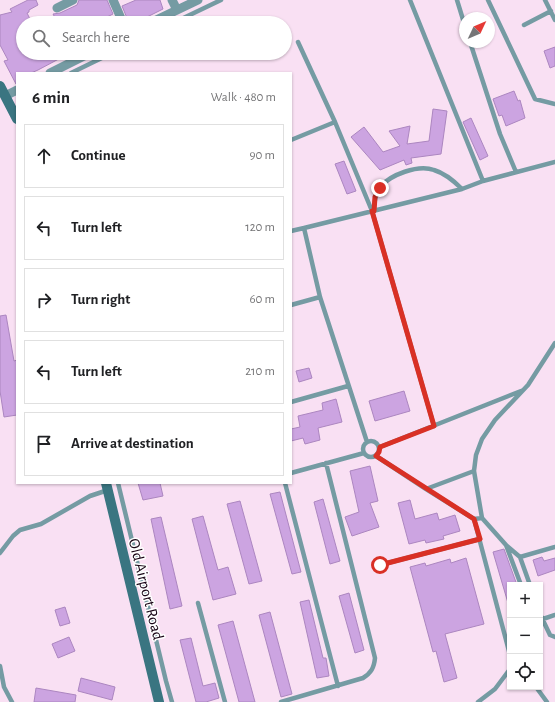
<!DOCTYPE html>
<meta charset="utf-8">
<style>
:root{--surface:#fff;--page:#f6f6f6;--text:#202124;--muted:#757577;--line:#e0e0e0}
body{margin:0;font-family:"Alegreya Sans",sans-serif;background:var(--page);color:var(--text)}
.controls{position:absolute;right:12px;bottom:12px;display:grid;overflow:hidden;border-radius:0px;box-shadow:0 1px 3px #0004}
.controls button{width:36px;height:36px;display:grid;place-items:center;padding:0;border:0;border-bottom:1px solid var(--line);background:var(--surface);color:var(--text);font:20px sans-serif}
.compass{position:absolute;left:459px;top:12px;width:36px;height:36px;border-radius:50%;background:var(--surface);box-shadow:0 1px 3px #0004;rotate:46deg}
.stop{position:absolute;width:12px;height:12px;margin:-9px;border:3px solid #d93025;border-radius:50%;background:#fff}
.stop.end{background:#d93025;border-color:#fff;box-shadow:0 1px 4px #0008}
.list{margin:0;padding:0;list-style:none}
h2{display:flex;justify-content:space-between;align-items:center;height:52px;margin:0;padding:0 16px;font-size:17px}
h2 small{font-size:13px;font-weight:400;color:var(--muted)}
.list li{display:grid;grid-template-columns:26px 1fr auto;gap:12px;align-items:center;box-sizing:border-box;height:64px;margin:0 8px 8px;padding:0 8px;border:1px solid var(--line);border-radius:0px}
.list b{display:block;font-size:15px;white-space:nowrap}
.list em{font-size:13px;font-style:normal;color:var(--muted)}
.icon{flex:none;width:22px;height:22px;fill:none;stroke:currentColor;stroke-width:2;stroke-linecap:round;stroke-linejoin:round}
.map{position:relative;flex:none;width:555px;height:702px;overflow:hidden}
.search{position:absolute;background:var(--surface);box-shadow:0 1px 3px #0004;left:16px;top:16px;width:276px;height:44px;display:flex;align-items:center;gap:10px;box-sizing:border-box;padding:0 14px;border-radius:22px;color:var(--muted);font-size:15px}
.panel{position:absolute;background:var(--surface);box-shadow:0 1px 3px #0004;left:16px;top:72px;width:276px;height:412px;border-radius:0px}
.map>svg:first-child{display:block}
.building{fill:#cca4e1;stroke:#ac86c0}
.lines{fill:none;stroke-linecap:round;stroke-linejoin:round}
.lane{stroke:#759ba3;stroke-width:4.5}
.street{stroke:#759ba3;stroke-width:9}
.secondary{stroke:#3a7581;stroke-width:10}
.route{stroke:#d93025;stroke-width:5}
.labels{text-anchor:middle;stroke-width:3;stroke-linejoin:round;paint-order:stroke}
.street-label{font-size:16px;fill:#190516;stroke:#fff}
</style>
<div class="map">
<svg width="555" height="702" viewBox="0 0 555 702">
<rect width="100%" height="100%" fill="#f9e0f3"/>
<path class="building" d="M 28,0 L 36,0 L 38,5 L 29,10 L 29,12 L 27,13 L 32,23 L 23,23 L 23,53 L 70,53 L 38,70 L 31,73 L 17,73 L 16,84 L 4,61 L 8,60 L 0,45 L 0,15 L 12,12 L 10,9 Z
M 79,0 L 107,0 L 113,14 L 99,21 L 100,23 L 58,23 L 53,14 L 60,13 L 77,5 Z
M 136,0 L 160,0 L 163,9 L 135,23 L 129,23 L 122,6 Z
M 555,47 L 555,66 L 550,68 L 544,51 Z
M 514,91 L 518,101 L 520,100 L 525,118 L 506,126 L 502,115 L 499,116 L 493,99 Z
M 433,109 L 447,111 L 441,154 L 411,158 L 412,163 L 406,165 L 404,160 L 380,170 L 351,137 L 364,127 L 383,152 L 400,146 L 389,131 L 410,126 L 407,144 L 429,141 Z
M 471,118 L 488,156 L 480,160 L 463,122 Z
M 344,161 L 356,191 L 347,194 L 335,164 Z
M 6,315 L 14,361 L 17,360 L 17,415 L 4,417 L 0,391 L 0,316 Z
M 309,368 L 312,378 L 299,382 L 296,371 Z
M 404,391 L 410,411 L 375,421 L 369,401 Z
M 336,399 L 342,422 L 318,428 L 320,440 L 305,444 L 303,438 L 291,441 L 291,429 L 300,427 L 298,416 L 323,410 L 322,403 Z
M 370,466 L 378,501 L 370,503 L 379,527 L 352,536 L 345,517 L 359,512 L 350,471 Z
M 138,483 L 160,483 L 163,496 L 143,500 Z
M 280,492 L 301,572 L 292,574 L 270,494 Z
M 323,499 L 340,561 L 330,564 L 314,502 Z
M 410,500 L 415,519 L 437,513 L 439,520 L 455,515 L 460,531 L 443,536 L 444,539 L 426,543 L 425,540 L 409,544 L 398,503 Z
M 240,501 L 262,581 L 249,584 L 227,504 Z
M 203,516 L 218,570 L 228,567 L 236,594 L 213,600 L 192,519 Z
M 161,517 L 182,606 L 170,609 L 151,519 Z
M 504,549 L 517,585 L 510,585 L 510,603 L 508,603 L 493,552 Z
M 542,557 L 544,561 L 555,558 L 555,570 L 538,576 L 533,560 Z
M 466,558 L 484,624 L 445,634 L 457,678 L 444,682 L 436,651 L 433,652 L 410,567 L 425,563 L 426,566 L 450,559 L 451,563 Z
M 349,593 L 364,650 L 355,653 L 339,596 Z
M 309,600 L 323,658 L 326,658 L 329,676 L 317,678 L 300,602 Z
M 65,607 L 70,623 L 60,626 L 55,610 Z
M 270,612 L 292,694 L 281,697 L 259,615 Z
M 233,621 L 255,702 L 239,702 L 218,625 Z
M 69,637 L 75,651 L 58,658 L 52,644 Z
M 191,638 L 203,686 L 215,683 L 219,698 L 206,702 L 196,702 L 180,640 Z
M 81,678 L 115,687 L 112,700 L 78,691 Z
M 36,688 L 76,695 L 75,702 L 34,702 Z"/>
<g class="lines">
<path class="lane" d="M 410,0 L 483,181
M 457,0 L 465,26
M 488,0 L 535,99 L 555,104
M 545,0 L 555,20
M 173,23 L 221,0
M 524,25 L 551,11
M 298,42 L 335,122 L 372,211 L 434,426
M 470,42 L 500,134 L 516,172
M 71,73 L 112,53
M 291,140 L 335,122
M 374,211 C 374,202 375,194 380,187 C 390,175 418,164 434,170 C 444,173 455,182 462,189
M 304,228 L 462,189 L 483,181 L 555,162
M 291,231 L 304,228 L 320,297 L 367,442
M 291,305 L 320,297
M 291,402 L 348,386
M363 449a8 8 0 1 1 16 0a8 8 0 1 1-16 0Z
M 380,447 L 521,391
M 376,456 L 426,489 L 474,471
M 291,473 L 364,453
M 118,483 L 166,681 L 172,702
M 285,483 L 338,686
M 426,489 L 474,519 L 482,518
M 474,519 L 510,655
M 507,546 L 520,557 L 555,547
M 0,553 L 13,536 L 20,530 L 41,524 L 90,496 L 108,490
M 520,557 L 530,585
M 380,565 L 480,539
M 521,585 L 506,545 L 482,518 L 474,471 L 476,455 L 482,439 L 495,420 L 528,385 L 555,343
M 198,603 L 225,702
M 540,614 L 550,635 L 555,637
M 543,619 L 555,615
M 540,636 L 540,645
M 0,666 L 4,687 L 12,702
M 536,687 L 547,702
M 281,702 L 363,678 C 371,673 374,668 375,658 L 326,463
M 478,702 L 495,689 L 510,669"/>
<path class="street" d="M 113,0 L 123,23
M 172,0 L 177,10
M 57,8 L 73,0
M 150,23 L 198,0
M 50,73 L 90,53
M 5,96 L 17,90"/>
<path class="secondary" d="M 0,86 L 17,119
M 106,483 L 159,702"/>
</g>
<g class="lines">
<path class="route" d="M 380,188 L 375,197 L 374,211 L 372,211 L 434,426 L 380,447 L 379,452 L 376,456 L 474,519 L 480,539 L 380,565"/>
</g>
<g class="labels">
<g class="street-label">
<text transform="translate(147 589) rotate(76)" y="6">Old Airport Road</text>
</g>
</g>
</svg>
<div class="controls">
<button>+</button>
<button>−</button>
<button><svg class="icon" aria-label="locate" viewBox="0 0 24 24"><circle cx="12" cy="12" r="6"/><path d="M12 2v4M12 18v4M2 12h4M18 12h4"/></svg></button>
</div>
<svg class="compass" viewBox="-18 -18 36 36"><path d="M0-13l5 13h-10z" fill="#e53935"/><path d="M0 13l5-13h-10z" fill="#757577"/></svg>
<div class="stop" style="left:380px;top:565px"></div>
<div class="stop end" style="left:380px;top:188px"></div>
<div class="search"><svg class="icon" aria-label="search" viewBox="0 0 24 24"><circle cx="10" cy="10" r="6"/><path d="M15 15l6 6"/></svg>Search here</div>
<section class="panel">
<h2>6 min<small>Walk · 480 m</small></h2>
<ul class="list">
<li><svg class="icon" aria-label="ahead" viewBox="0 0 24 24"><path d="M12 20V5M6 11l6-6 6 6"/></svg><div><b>Continue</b></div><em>90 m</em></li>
<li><svg class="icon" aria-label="left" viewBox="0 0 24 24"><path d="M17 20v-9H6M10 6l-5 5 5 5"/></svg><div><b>Turn left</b></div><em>120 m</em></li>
<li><svg class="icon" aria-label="right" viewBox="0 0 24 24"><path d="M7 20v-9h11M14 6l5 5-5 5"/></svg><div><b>Turn right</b></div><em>60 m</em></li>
<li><svg class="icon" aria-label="left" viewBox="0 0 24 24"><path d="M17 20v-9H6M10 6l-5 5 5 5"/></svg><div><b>Turn left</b></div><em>210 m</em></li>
<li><svg class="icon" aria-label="arrive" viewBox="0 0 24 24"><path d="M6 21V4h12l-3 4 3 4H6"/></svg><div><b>Arrive at destination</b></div></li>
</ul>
</section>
</div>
